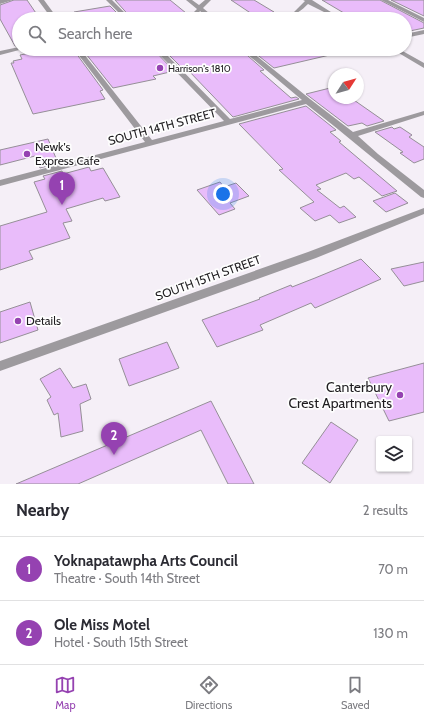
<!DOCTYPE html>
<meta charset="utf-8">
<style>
:root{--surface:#fff;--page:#f7f7f7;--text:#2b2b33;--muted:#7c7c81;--line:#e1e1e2;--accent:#9542b1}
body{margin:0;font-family:Cabin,sans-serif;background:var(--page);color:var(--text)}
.controls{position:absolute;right:12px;bottom:12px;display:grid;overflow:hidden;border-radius:4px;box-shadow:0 1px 3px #0004}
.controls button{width:36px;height:36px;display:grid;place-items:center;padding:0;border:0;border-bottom:1px solid var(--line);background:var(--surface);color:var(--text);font:20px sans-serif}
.compass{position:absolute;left:328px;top:68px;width:36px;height:36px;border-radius:50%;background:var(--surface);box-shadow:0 1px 3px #0004;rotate:54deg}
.you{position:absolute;left:223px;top:194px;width:14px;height:14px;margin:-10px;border:3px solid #fff;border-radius:50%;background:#1a73e8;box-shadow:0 0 0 6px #1a73e833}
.badge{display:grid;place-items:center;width:26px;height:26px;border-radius:50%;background:var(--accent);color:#fff;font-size:13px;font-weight:700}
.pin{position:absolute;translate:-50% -33px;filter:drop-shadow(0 1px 2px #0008)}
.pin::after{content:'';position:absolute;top:21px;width:14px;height:12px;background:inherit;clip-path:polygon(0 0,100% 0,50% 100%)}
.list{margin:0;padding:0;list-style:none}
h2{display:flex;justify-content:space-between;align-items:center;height:52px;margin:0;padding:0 16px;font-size:17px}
h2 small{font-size:13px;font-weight:400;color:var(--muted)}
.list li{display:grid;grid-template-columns:26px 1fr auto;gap:12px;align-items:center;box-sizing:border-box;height:64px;padding:0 16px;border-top:1px solid var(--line)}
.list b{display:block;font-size:15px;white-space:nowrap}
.list p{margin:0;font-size:13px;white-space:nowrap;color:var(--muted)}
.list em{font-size:13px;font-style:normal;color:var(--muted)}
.icon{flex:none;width:22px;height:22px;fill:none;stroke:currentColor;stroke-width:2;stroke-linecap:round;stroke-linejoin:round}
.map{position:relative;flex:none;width:424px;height:484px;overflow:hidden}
.search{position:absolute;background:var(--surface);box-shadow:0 1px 3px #0004;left:12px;right:12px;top:12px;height:44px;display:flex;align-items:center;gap:10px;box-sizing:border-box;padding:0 14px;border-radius:22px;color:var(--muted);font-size:15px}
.sheet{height:180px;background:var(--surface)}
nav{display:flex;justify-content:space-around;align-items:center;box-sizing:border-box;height:56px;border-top:1px solid var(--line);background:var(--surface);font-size:11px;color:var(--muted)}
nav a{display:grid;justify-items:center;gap:2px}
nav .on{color:var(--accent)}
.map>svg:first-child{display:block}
.building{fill:#e9bcfa;stroke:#958f97}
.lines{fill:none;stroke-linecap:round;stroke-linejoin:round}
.minor{fill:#9d9a9e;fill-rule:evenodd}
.tertiary{fill:#9d9a9e;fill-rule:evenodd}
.poi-dot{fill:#9542b1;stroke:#fefefe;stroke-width:1.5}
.labels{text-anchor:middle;stroke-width:3.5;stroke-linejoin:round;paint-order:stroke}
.far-poi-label{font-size:10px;fill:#1f1d20;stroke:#fefefe;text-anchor:start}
.street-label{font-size:12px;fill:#1f1d20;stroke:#fefefe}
.poi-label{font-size:12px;fill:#1f1d20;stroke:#fefefe;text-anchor:start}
.near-poi-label{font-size:14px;fill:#1f1d20;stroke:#fefefe;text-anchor:end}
</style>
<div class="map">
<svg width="424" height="484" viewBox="0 0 424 484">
<rect width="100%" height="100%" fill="#f5eff7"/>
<path class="building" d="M 14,0 L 27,0 L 40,19 L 19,19 L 19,46 L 15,46 L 0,19 L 0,5 Z
M 115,0 L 170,0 L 186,13 L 152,19 L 132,19 Z
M 231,0 L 254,0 L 274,12 L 255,16 Z
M 322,0 L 380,0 L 424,23 L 424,28 L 405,32 L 405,19 L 354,19 Z
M 391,0 L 424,0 L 424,16 Z
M 110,6 L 123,19 L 74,19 L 74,12 Z
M 51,49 L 73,49 L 103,90 L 100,91 L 105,99 L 33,114 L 11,63 L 14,63 L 13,61 L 22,59 L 20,55 Z
M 82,49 L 153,49 L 174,71 L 153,76 L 156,79 L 113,88 Z
M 163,49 L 240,49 L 264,70 L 260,71 L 291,98 L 296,97 L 299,99 L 233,117 L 187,69 L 183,69 Z
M 250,49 L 333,49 L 334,54 L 274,68 Z
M 334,87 L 334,98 L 351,98 L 384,121 L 367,126 L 362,123 L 348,126 L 306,94 Z
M 306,106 L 336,130 L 330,132 L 341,141 L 339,142 L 397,191 L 382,196 L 359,177 L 354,179 L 346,173 L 316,185 L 321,189 L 317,190 L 340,208 L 344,206 L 356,217 L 339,223 L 330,215 L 315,221 L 300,208 L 314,202 L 279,170 L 283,169 L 239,124 Z
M 392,127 L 394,129 L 400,127 L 412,135 L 409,137 L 424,147 L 424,159 L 414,163 L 400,153 L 403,152 L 375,132 Z
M 48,139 L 58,163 L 40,168 L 35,156 L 0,165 L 0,150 Z
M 89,167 L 91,171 L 103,168 L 120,197 L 105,201 L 103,198 L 66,209 L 72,221 L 63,223 L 70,238 L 29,251 L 33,259 L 0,270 L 0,226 L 47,212 L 34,182 L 45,179 L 43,176 L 62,171 L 63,174 Z
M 220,182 L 224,187 L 236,183 L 249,196 L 230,203 L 235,209 L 219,215 L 197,190 Z
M 395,193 L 408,203 L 386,212 L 373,201 Z
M 361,259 L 381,279 L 315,308 L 311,303 L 260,325 L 263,330 L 217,347 L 202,320 L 260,299 L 259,298 L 291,285 L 292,287 L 315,278 Z
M 424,262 L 424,281 L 404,286 L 391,269 Z
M 30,302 L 38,330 L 0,343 L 0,312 Z
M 167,342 L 179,368 L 129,386 L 119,359 Z
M 424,363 L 424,412 L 389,421 L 368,378 Z
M 60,368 L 73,388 L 86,384 L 91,399 L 80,404 L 83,431 L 61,437 L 58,413 L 54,415 L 47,400 L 51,397 L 40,379 Z
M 211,401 L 254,484 L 228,484 L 201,430 L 78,484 L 16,484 Z
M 331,422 L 358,440 L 330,483 L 302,463 Z"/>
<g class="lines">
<path class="minor" d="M 0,0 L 13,0 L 0,4 Z
M 38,0 L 44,0 L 58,19 L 52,19 Z
M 106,0 L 112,0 L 131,19 L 125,19 Z
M 381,0 L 388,0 L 424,18 L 424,22 Z
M 331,12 L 344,18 L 345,19 L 337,19 L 329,15 L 329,13 Z
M 424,30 L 424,34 L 405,38 L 405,34 Z
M 74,49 L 80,49 L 152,140 L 224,121 L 154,49 L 161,49 L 230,119 L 302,100 L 241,49 L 248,49 L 310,99 L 353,132 L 424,111 L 424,115 L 358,136 L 378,154 L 424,190 L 424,198 L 421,197 C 382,166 345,134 306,104 L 0,186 L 0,180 L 145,142 Z
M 392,49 L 399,49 L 424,63 L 424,68 Z
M 424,208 L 424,214 L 316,258 L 0,371 L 0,361 L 308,252 Z"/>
<path class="tertiary" d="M 186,0 L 192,0 L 199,5 L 205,0 L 211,0 L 203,8 L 216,19 L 193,18 L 177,19 L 193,14 L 206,16 L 200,11 L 198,14 L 194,14 L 193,13 L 197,9 Z
M 303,0 L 312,0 L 334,14 L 315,19 L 304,19 L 326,13 L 308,4 C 295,17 286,19 267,19 L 294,12 L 305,1 Z
M 19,47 L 19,49 L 23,49 L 0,55 L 0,51 Z"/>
</g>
<g class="poi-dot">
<circle cx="160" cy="68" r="4"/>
<circle cx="27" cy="154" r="4"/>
<circle cx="18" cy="321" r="4"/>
<circle cx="400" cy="395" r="4"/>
</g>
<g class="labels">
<g class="far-poi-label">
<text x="168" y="72">Harrison's 1810</text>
</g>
<g class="street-label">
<text transform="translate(162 127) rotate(-15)" y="4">SOUTH 14TH STREET</text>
<text transform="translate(208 278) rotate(-20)" y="4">SOUTH 15TH STREET</text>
</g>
<g class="poi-label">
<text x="35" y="151">Newk's<tspan x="35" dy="14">Express Cafe</tspan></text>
<text x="26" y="325">Details</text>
</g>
<g class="near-poi-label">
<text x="392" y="392">Canterbury<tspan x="392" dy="16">Crest Apartments</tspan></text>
</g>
</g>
</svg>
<div class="controls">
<button><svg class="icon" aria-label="layers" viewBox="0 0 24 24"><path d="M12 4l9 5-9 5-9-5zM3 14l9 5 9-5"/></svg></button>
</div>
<svg class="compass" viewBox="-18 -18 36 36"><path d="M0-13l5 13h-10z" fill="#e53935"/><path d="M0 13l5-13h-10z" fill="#7c7c81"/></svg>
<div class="you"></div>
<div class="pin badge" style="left:62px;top:205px">1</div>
<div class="pin badge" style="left:114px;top:455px">2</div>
<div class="search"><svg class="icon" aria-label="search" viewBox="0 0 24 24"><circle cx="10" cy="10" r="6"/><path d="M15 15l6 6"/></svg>Search here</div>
</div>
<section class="sheet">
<h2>Nearby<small>2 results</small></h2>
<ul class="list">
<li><span class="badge">1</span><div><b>Yoknapatawpha Arts Council</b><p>Theatre · South 14th Street</p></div><em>70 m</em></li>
<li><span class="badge">2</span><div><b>Ole Miss Motel</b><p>Hotel · South 15th Street</p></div><em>130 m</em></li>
</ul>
</section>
<nav>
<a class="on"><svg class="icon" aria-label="map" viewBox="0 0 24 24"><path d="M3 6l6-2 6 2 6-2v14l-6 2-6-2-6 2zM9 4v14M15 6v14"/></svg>Map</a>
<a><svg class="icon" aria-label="directions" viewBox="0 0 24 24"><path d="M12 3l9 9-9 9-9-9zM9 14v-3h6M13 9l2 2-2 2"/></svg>Directions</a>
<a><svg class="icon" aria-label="saved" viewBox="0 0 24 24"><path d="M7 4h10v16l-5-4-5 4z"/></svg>Saved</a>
</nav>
